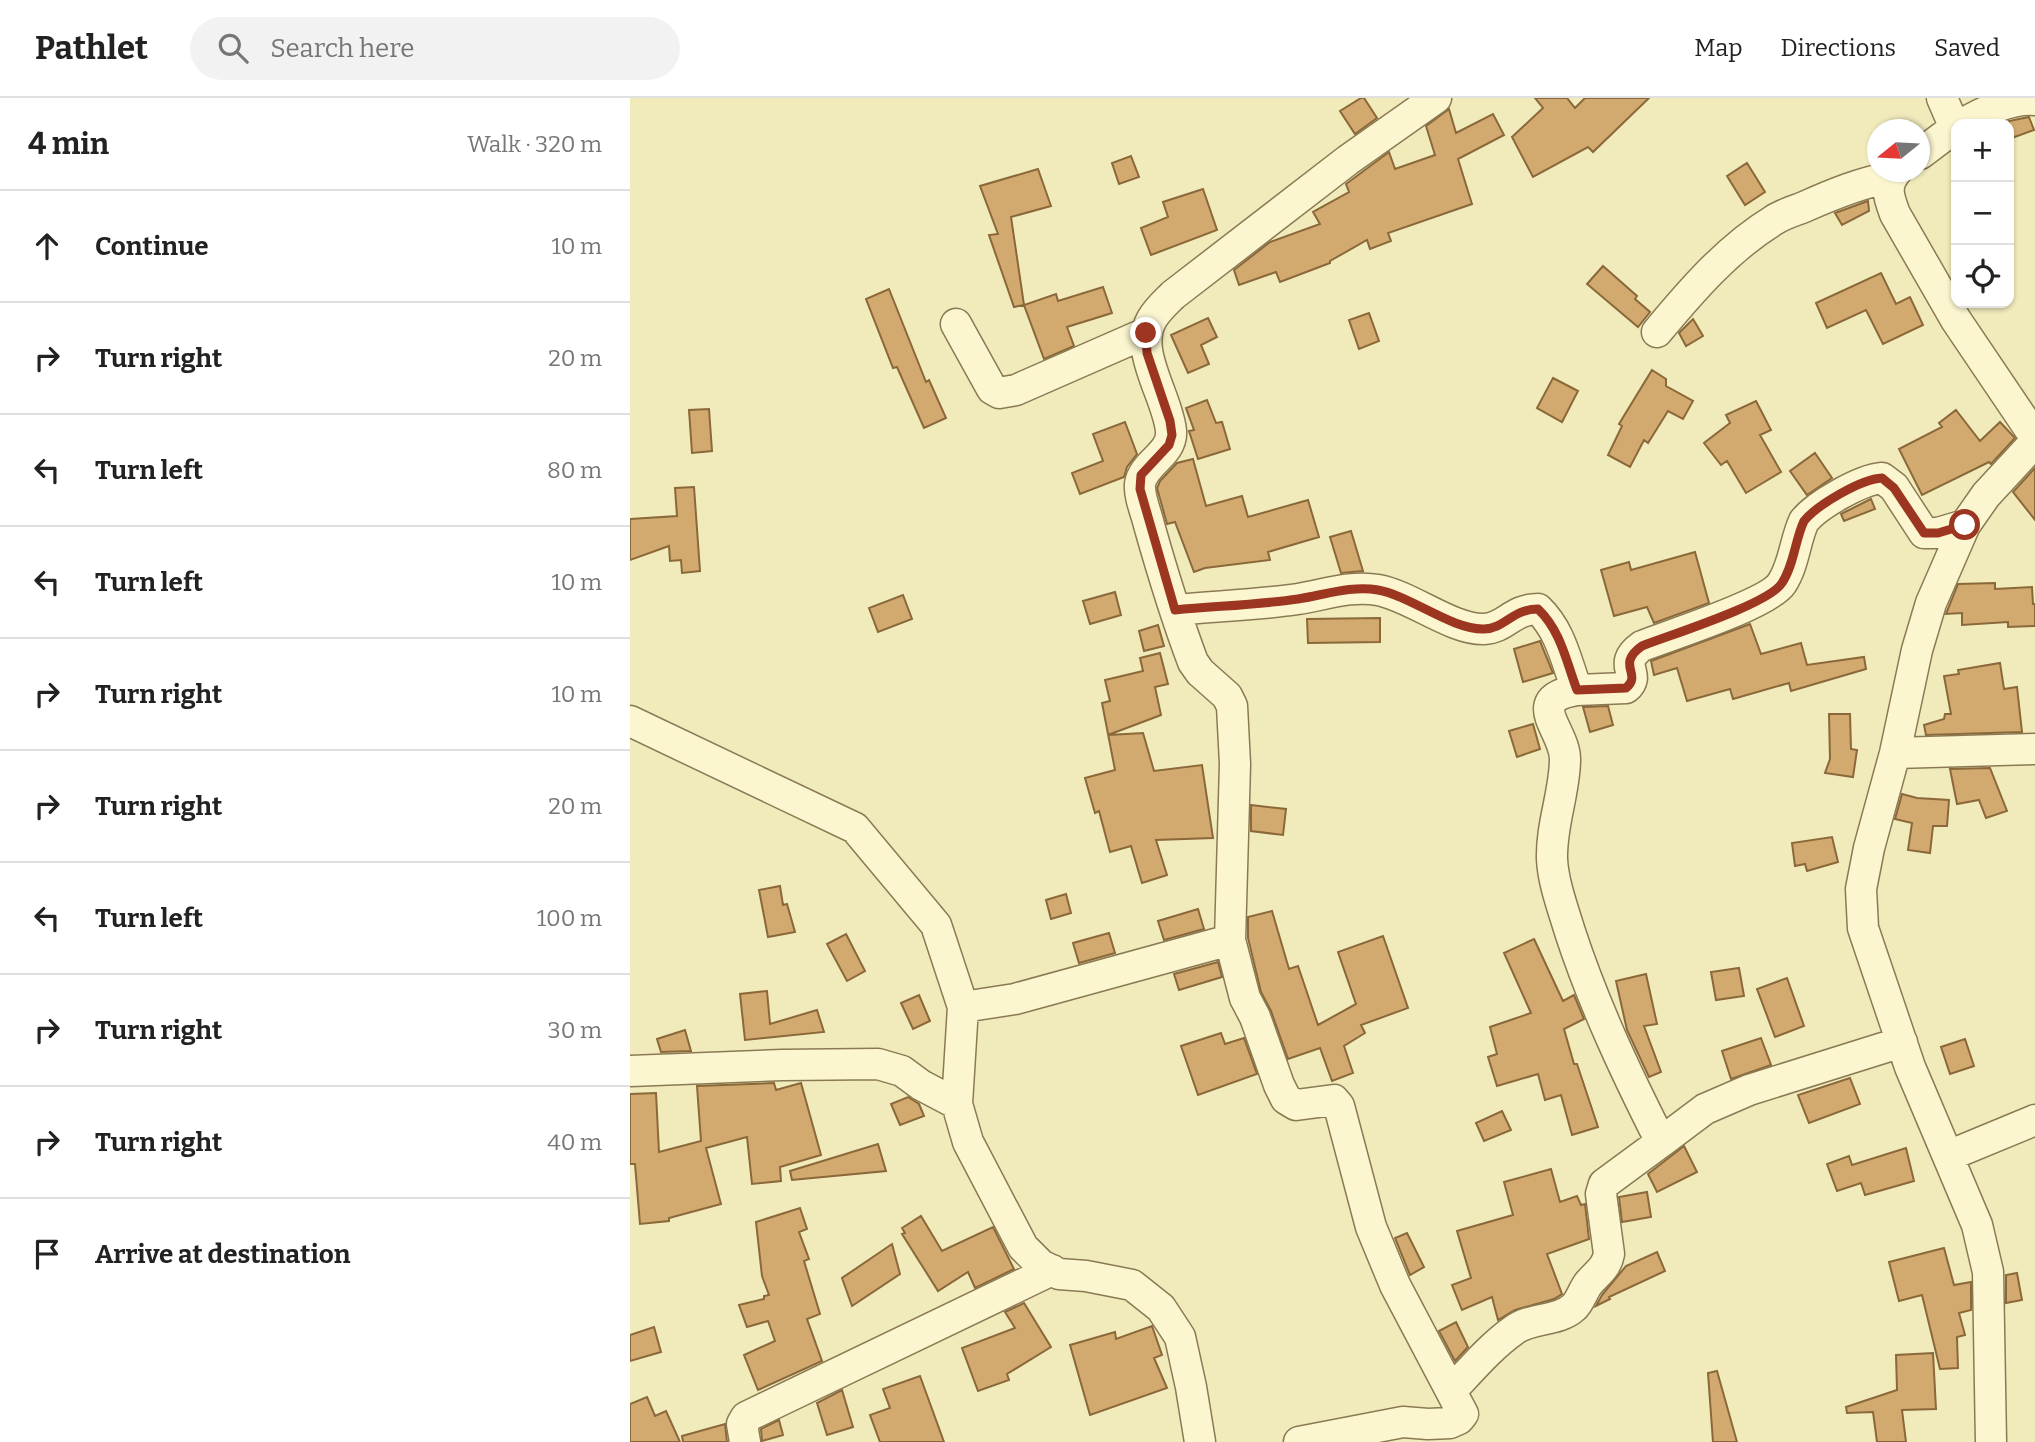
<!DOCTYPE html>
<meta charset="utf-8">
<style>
:root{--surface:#fff;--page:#f2f2f2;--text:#222;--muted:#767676;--line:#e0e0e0}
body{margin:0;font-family:Bitter,serif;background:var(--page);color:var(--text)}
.controls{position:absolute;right:21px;top:21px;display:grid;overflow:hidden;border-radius:14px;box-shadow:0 2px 5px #0004}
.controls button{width:63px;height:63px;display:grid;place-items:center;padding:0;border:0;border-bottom:2px solid var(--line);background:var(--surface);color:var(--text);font:35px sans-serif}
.compass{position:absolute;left:1237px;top:21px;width:63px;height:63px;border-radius:50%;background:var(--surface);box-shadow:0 2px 5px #0004;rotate:252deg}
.stop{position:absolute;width:21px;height:21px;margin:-16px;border:5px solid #9d3620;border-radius:50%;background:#fff}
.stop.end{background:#9d3620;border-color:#fff;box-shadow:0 2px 7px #0008}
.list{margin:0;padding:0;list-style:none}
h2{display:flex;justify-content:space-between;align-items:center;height:91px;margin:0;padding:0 28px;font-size:30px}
h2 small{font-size:23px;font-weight:400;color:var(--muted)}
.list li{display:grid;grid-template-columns:46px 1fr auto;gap:21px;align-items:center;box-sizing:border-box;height:112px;padding:0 28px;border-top:2px solid var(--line)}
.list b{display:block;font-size:26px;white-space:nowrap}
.list em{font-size:23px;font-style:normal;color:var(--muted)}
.icon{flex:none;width:38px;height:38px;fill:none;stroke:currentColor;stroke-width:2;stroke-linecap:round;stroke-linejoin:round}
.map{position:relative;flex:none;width:1405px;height:1344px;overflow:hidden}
header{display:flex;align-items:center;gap:42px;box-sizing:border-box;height:98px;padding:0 35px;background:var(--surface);border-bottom:2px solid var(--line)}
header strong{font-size:33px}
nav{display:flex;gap:38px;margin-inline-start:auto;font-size:24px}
.search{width:490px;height:63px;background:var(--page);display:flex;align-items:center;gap:18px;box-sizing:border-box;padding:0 24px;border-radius:38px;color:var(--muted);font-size:26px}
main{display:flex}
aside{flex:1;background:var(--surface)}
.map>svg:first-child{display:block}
.building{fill:#d2aa6f;stroke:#8a6839;stroke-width:2}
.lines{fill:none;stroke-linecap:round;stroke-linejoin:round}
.minor-casing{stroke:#8a7a54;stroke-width:33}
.minor{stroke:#fbf6d0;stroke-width:30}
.route{stroke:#9d3620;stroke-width:9}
</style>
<header>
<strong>Pathlet</strong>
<div class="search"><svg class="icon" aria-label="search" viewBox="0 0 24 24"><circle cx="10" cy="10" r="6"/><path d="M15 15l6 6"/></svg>Search here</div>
<nav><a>Map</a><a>Directions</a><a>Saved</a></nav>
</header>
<main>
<aside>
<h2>4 min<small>Walk · 320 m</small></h2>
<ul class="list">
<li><svg class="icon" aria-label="ahead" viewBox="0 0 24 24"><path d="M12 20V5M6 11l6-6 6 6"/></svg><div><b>Continue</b></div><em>10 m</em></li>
<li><svg class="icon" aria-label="right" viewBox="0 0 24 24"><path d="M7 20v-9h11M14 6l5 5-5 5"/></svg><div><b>Turn right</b></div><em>20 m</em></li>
<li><svg class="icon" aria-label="left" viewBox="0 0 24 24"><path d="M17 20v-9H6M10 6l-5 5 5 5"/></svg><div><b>Turn left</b></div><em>80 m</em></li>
<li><svg class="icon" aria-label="left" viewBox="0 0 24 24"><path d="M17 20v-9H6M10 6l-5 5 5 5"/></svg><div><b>Turn left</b></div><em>10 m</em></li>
<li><svg class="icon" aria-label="right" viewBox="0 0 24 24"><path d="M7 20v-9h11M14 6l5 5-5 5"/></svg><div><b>Turn right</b></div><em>10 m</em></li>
<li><svg class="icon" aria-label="right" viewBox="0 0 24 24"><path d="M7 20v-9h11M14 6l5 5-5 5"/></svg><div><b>Turn right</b></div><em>20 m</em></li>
<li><svg class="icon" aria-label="left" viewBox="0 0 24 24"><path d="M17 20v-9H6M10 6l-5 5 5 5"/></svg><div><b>Turn left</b></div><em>100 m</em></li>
<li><svg class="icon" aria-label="right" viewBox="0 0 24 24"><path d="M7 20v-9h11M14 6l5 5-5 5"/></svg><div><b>Turn right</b></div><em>30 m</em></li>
<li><svg class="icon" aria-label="right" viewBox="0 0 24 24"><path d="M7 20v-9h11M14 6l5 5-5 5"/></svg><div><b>Turn right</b></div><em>40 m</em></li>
<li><svg class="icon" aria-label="arrive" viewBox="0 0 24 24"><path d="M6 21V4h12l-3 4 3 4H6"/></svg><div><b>Arrive at destination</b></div></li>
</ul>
</aside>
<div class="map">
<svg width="1405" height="1344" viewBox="0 0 1405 1344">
<rect width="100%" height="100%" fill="#f1ebbc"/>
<path class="building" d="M 731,0 L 734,0 L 747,20 L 725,36 L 710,13 Z
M 905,0 L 937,0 L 945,10 L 955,0 L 1019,0 L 963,54 L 958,49 L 903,79 L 882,39 L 913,10 Z
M 819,11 L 826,35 L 863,16 L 874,37 L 828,61 L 842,106 L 758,135 L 761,143 L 740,151 L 737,142 L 700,163 L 700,165 L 650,184 L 646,174 L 609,187 L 604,172 L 640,144 L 690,126 L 683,114 L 719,94 L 716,86 L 759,54 L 765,71 L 805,57 L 796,28 Z
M 1399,19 L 1404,32 L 1379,41 L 1379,23 Z
M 501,58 L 509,79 L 489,86 L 482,65 Z
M 1117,65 L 1135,94 L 1115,107 L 1097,78 Z
M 408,71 L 421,108 L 381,119 L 394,207 L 384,209 L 359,137 L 368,136 L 350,88 Z
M 573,91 L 587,132 L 521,157 L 511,130 L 538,119 L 533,104 Z
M 1238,103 L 1239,113 L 1212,127 L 1205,115 Z
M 973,168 L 1007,198 L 1005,201 L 1020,214 L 1008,229 L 957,186 Z
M 1251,175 L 1266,206 L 1280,199 L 1293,227 L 1253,246 L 1236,212 L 1197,230 L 1186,205 Z
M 473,189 L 482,215 L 437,229 L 444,248 L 414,261 L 394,207 L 426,196 L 428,203 Z
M 259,191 L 296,284 L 299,282 L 316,320 L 294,330 L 267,269 L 263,270 L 236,201 Z
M 739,215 L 749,243 L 729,251 L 719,222 Z
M 578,220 L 587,239 L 571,247 L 579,266 L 558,275 L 541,237 Z
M 1063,221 L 1073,238 L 1056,248 L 1049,235 Z
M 1022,272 L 1036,281 L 1036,288 L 1063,303 L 1053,321 L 1038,313 L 1018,345 L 1014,342 L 1000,369 L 978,357 L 992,328 L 989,326 Z
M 923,280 L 948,293 L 932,324 L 907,310 Z
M 577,302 L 586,325 L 592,324 L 600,351 L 568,361 L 559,333 L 564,332 L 556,310 Z
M 1126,303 L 1141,332 L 1130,337 L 1151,374 L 1116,395 L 1097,363 L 1091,367 L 1074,345 L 1100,325 L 1096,317 Z
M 79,311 L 82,353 L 62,355 L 59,312 Z
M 1326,312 L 1350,343 L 1370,324 L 1385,340 L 1361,366 L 1359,364 L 1292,397 L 1269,351 L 1312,329 L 1309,325 Z
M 495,324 L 507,356 L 497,369 L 494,379 L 450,396 L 442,375 L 473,363 L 463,336 Z
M 1185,355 L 1202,380 L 1177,397 L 1160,373 Z
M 563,361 L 576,408 L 612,398 L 618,419 L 678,402 L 689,439 L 638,454 L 640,462 L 575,470 L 564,474 L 545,424 L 537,426 L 527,390 L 530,383 L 547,365 Z
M 1405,370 L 1405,422 L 1383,394 Z
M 64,389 L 70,473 L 52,475 L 51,462 L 40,463 L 39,448 L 0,462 L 0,421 L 47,418 L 45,390 Z
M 1241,401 L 1245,411 L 1214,423 L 1211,416 Z
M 721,433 L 733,473 L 711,475 L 700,439 Z
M 1065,454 L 1079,505 L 1024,525 L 1017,509 L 984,518 L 971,472 L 999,464 L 1001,472 Z
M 1365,485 L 1365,491 L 1402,489 L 1403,506 L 1405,506 L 1405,528 L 1378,529 L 1378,524 L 1332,527 L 1332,515 L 1316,516 L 1328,486 Z
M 485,494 L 491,517 L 460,526 L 453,503 Z
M 273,497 L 282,521 L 248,534 L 239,510 Z
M 750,520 L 750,544 L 678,545 L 677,521 Z
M 1120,526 L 1131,556 L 1171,545 L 1177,567 L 1234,559 L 1236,571 L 1161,593 L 1159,585 L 1103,601 L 1100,591 L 1057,603 L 1047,570 L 1024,577 L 1021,563 Z
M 528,527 L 534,548 L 514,553 L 509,533 Z
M 910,543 L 923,575 L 893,584 L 884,551 Z
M 530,555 L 538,586 L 525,589 L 531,617 L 478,637 L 513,635 L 524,673 L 572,667 L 583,740 L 526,742 L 537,777 L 512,785 L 501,748 L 480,754 L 469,713 L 465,715 L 455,680 L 485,672 L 472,605 L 480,603 L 475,582 L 513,573 L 510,560 Z
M 1370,565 L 1374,591 L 1387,589 L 1392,634 L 1296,637 L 1294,627 L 1314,621 L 1315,616 L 1321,616 L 1314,578 L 1329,576 L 1328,572 Z
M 978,608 L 983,627 L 960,634 L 953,609 Z
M 1199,616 L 1220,616 L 1221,651 L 1227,652 L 1223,679 L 1195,675 L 1200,661 Z
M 903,626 L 910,651 L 887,659 L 879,633 Z
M 1360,670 L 1377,713 L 1356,720 L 1349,702 L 1327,706 L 1320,671 Z
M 1272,696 L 1287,700 L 1319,702 L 1317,728 L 1303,728 L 1300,755 L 1278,752 L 1282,725 L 1265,721 Z
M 621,707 L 656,711 L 653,737 L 621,733 Z
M 1202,739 L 1208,764 L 1177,773 L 1175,766 L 1165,768 L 1162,745 Z
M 150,788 L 153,807 L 157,806 L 165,834 L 138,839 L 129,792 Z
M 436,796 L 441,815 L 421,821 L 416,802 Z
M 568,811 L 574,831 L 534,842 L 528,823 Z
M 642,813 L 659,871 L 668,868 L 688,927 L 726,906 L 708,854 L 753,838 L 778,910 L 731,927 L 735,935 L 714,948 L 723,975 L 702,983 L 690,950 L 658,961 L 641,913 L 631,894 L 618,840 L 618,819 Z
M 479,835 L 485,855 L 449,865 L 443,845 Z
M 216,836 L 235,873 L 217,883 L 197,846 Z
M 904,841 L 933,903 L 944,897 L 954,921 L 934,931 L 944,966 L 947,966 L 968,1029 L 942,1037 L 931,997 L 915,1002 L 908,976 L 867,988 L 858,959 L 867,956 L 860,929 L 901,915 L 874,855 Z
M 588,864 L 592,879 L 549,892 L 544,876 Z
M 1109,870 L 1114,898 L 1086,902 L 1081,874 Z
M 1016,876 L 1027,926 L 1014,928 L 1031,974 L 1019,979 L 997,932 L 986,883 Z
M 1157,880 L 1174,928 L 1145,939 L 1127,891 Z
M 137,893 L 140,926 L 187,912 L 194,934 L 115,942 L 110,896 Z
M 289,897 L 300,923 L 283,931 L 271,905 Z
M 55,932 L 61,953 L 31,954 L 27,941 Z
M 591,935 L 595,946 L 614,940 L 627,976 L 568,997 L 551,948 Z
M 1131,940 L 1141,967 L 1101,981 L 1092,953 Z
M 1335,941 L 1344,968 L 1320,976 L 1311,949 Z
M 1220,980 L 1230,1006 L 1179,1025 L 1168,997 Z
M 144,985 L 146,992 L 171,985 L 191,1057 L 150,1069 L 151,1083 L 122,1086 L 117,1039 L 76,1050 L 91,1106 L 39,1120 L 39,1123 L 10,1126 L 5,1066 L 0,1066 L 0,996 L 26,995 L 29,1054 L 71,1043 L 67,988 Z
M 278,999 L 289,1006 L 294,1018 L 270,1027 L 261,1006 Z
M 872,1013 L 881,1032 L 854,1043 L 846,1025 Z
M 248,1046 L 256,1073 L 162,1082 L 160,1073 Z
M 1054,1048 L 1067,1074 L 1027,1094 L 1018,1076 Z
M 1276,1050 L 1284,1083 L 1235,1097 L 1231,1085 L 1207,1093 L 1197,1066 L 1219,1058 L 1222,1067 Z
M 921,1071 L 930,1104 L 947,1098 L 951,1107 L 955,1106 L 959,1141 L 917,1156 L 932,1196 L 924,1201 L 885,1212 L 868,1222 L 862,1199 L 832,1212 L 822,1187 L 841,1180 L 827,1133 L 883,1117 L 874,1084 Z
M 1017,1094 L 1021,1119 L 992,1124 L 989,1099 Z
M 170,1110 L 177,1131 L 169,1134 L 179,1161 L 174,1163 L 190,1216 L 177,1221 L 192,1263 L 128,1292 L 114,1257 L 145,1243 L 138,1223 L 117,1229 L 109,1207 L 134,1201 L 134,1198 L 139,1197 L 132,1178 L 126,1124 Z
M 291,1118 L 312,1153 L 363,1129 L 384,1171 L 345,1190 L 338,1174 L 308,1193 L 272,1136 L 275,1135 L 272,1130 Z
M 777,1135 L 794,1169 L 780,1177 L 765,1140 Z
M 262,1146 L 270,1176 L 222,1208 L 212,1180 Z
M 1314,1150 L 1324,1187 L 1341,1184 L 1341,1212 L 1329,1215 L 1335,1237 L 1327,1239 L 1328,1270 L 1310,1271 L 1292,1197 L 1269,1203 L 1259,1164 Z
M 1027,1154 L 1035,1173 L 979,1199 L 980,1201 L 966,1208 L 972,1197 L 996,1168 Z
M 1387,1175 L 1392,1202 L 1376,1205 L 1376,1177 Z
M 394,1205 L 421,1249 L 377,1276 L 379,1282 L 348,1293 L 332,1250 L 385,1230 L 375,1214 Z
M 826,1224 L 838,1249 L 825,1263 L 809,1233 Z
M 522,1228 L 532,1257 L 524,1260 L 537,1290 L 460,1317 L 440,1247 L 485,1234 L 486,1241 Z
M 24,1229 L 31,1254 L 0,1263 L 0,1237 Z
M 1303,1255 L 1306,1311 L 1272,1312 L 1276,1344 L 1247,1344 L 1243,1314 L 1217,1315 L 1216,1309 L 1267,1292 L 1266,1257 Z
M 1087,1273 L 1107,1344 L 1083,1344 L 1078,1275 Z
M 290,1278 L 314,1344 L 250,1344 L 240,1317 L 260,1310 L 253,1291 Z
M 212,1292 L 223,1329 L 197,1337 L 187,1305 Z
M 17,1299 L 25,1318 L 36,1313 L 50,1344 L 0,1344 L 0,1306 Z
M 149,1322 L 153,1337 L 132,1343 L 131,1331 Z
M 95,1326 L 97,1344 L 53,1344 L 52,1338 Z"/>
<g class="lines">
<defs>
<path id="minor" d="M 1312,0 L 1325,30
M 1332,26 C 1354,14 1379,0 1405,2
M 1290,56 L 1326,29
M 1266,74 C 1254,88 1259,100 1265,116 L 1326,222 L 1405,339
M 326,226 L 362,291 L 369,295 L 386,292 L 516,235
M 1027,234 C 1061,193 1098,150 1144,122 C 1153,116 1164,113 1174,109 C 1203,96 1230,85 1261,79
M 545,512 C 586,508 627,507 668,501 C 694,497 721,487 748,492 C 781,498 822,532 854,531 C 876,530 882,511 908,511 C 931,533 936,563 947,592 L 996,590 C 1013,576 985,567 1012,548 C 1040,537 1139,506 1152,485 C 1164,467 1165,442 1174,423 C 1187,407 1230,382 1252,380 L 1264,389 L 1294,435 L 1308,435 L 1335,427
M 947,592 C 892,601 935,632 935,661 C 935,694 921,726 922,761 C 923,784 933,811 940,834 C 964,907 996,975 1031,1044 L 1075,1011 L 1119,992 L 1272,944
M 0,623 L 225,730 L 306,827 L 333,909 L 385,901 L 600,842 L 605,666 L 602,608 L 597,598 L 570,574 L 563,564 C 546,519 532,473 519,427 C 516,414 509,399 510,386 C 513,365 543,356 541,333 C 538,299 503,253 522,221 C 527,212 536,204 543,197 L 718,62 L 806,0
M 1265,655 L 1405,651
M 600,842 L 615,900 L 625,919 L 649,987 L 656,1001 L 666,1007 L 704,1002 L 709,1008 L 741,1129 L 765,1187 L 833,1316 L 829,1321 L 820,1325 L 798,1326 L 773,1324 L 669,1344
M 0,973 L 152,967 L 248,966 L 272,973 L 291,987 L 327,1006 L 338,1044 L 393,1149 L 411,1167 L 429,1176 L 456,1178 L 502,1187 L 531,1210 L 550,1239 L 561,1289 L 570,1344
M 327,1006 L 333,909
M 1318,1058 L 1405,1022
M 821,1293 C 841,1272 860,1249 884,1232 C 901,1219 928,1224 944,1209 C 950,1203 953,1193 958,1186 C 967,1175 976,1171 979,1156 L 971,1096 L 974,1086 L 1031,1044
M 115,1344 L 112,1326 L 116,1319 L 422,1172
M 1361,1344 L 1358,1174 L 1347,1127 L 1280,969 L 1233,830 L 1231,791 L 1239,750 L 1265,655 L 1287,552 L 1301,505 L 1335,427 L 1356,397 L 1405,344"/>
</defs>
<use href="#minor" class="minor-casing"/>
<use href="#minor" class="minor"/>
</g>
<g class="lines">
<path class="route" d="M 516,235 L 517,255 L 540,323 L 542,337 L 539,347 L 511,377 L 510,391 L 545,512 C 586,508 627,507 668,501 C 694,497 722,487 748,492 C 781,498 822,532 854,531 C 876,530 882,511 908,511 C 931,533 936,563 947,592 L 996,590 C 1013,576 985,567 1012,548 C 1040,537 1139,506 1152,485 C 1164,467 1165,442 1174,423 C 1187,407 1231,381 1252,380 L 1264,390 L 1294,435 L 1308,435 L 1335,427"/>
</g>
</svg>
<div class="controls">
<button>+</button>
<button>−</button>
<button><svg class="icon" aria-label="locate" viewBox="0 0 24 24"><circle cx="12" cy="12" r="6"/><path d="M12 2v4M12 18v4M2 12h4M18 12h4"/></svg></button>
</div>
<svg class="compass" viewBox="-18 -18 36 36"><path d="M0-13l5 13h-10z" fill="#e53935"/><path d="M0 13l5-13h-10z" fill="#767676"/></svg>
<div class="stop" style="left:1335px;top:427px"></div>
<div class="stop end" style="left:516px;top:235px"></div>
</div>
</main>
